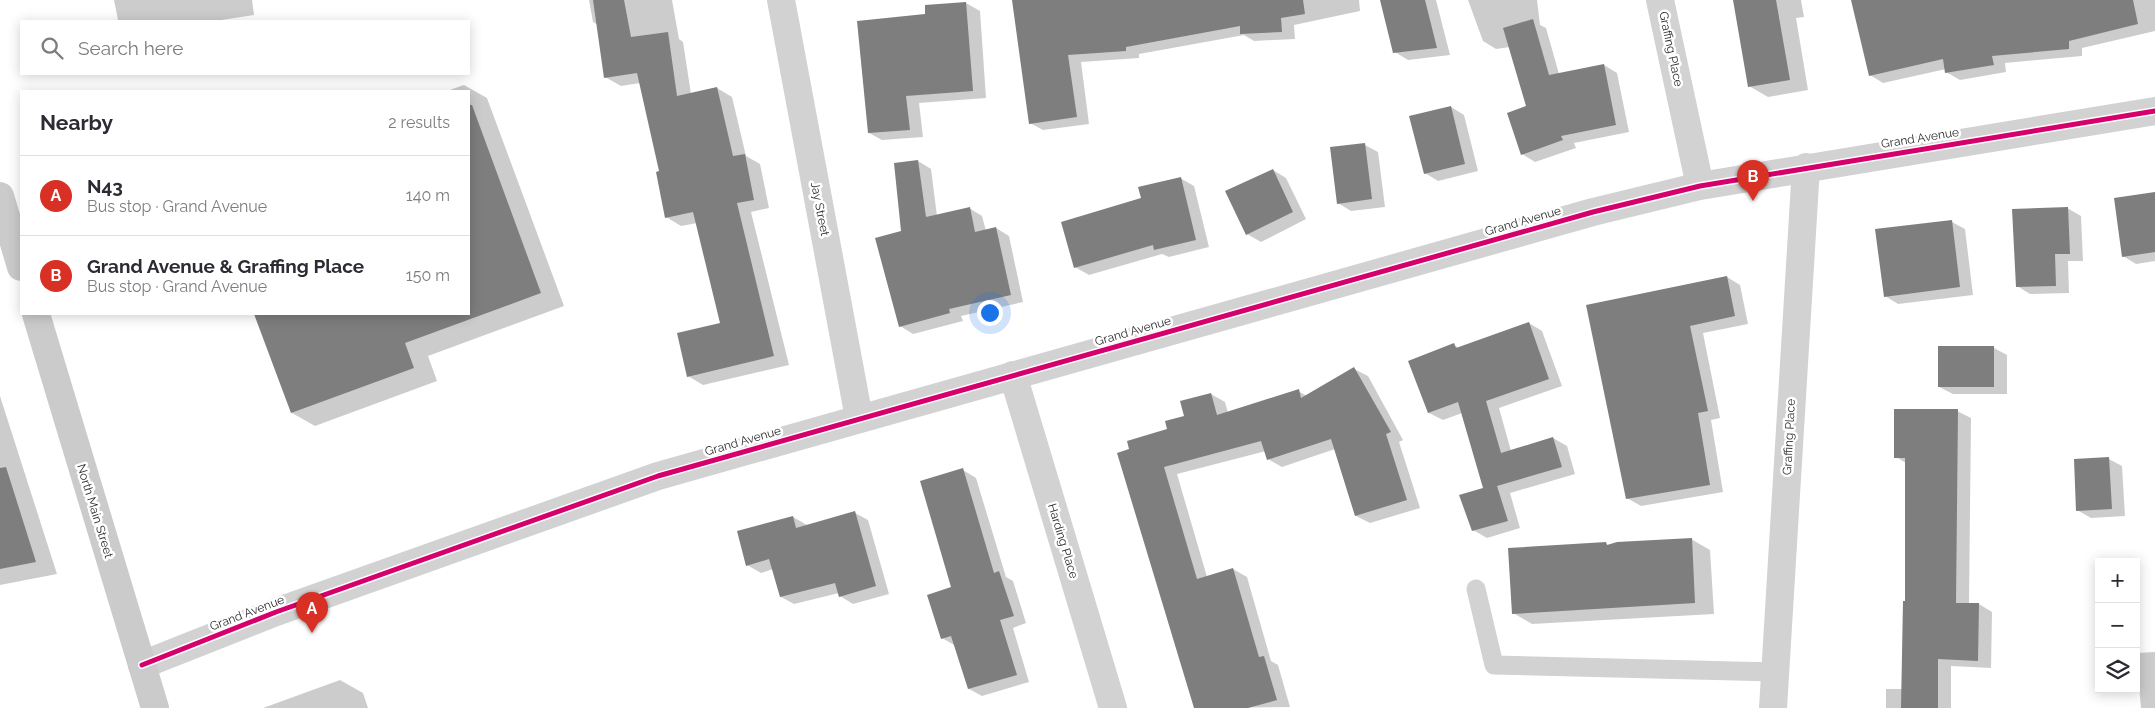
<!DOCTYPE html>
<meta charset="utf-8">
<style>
:root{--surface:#fff;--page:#f2f2f3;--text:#2b2b33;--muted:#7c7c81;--line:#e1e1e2;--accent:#d93025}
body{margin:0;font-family:Raleway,sans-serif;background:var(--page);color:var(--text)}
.controls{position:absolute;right:15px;bottom:15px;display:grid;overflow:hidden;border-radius:0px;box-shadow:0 2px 12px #0003}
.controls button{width:45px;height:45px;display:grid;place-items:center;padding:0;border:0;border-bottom:1px solid var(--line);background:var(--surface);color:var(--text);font:25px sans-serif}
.you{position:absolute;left:989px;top:312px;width:18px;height:18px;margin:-12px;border:4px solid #fff;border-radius:50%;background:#1a73e8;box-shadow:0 0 0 8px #1a73e833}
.badge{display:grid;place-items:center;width:32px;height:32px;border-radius:50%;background:var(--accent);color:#fff;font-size:16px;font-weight:700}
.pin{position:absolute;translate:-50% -41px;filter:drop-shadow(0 1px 2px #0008)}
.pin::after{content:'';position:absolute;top:26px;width:18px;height:15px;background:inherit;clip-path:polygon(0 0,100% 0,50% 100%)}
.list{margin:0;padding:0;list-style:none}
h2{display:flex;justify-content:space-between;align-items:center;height:65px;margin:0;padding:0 20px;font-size:21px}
h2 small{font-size:16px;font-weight:400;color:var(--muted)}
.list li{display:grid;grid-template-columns:32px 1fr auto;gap:15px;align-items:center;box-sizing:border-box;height:80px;padding:0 20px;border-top:1px solid var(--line)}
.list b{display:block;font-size:19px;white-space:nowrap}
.list p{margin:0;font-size:16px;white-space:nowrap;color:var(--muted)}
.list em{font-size:16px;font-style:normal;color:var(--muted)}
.icon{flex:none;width:28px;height:28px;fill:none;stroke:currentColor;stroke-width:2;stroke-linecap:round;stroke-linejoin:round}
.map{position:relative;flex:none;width:2155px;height:708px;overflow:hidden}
.search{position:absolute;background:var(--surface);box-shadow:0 2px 12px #0003;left:20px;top:20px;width:450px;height:55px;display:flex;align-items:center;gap:12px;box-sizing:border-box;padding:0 18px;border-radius:0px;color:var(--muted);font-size:19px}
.panel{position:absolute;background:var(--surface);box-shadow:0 2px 12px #0003;left:20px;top:90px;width:450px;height:225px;border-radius:0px}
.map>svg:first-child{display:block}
.shadow{fill:#0003}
.building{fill:#7e7e7e}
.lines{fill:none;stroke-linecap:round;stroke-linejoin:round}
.service{stroke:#d2d2d2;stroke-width:19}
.minor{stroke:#d2d2d2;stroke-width:28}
.secondary{stroke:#cbcbcb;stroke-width:28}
.cycleway-casing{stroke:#fff;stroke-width:8}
.cycleway{stroke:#d6006c;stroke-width:5}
.labels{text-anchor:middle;stroke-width:5;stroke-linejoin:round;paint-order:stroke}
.street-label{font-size:12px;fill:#2d2d2d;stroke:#fff}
</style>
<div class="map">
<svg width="2155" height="708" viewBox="0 0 2155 708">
<rect width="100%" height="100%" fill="#fff"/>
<path class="shadow" d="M 114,0 L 252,0 L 254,15 L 215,21 L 120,21 L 118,20 Z
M 589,0 L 672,0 L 679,39 L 683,42 L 691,94 L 717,88 L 732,97 L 746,156 L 760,164 L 769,208 L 751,212 L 789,365 L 703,385 L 688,376 L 722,324 L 697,223 L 681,226 L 666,217 L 660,172 L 640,83 L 621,86 L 605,77 L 598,25 L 593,22 Z
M 1013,0 L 1359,0 L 1360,11 L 1294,25 L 1295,39 L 1254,41 L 1244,35 L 1139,54 L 1139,58 L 1081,62 L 1089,124 L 1043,130 L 1030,123 Z
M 1381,0 L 1436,0 L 1450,55 L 1408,60 L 1395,52 Z
M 1468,0 L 1537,0 L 1540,25 L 1546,28 L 1559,74 L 1604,65 L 1617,73 L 1629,132 L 1574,143 L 1576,148 L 1535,162 L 1522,154 L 1527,107 L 1510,47 L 1496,49 L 1483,41 Z
M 1734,0 L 1801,0 L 1804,17 L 1796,18 L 1808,90 L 1768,97 L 1749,86 Z
M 1853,0 L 2155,0 L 2155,31 L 2082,48 L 2082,56 L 2005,63 L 2006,72 L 1960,80 L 1946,72 L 1946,69 L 1883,83 L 1870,75 Z
M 966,3 L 980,11 L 986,98 L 919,103 L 923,137 L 882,140 L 869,133 L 927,15 L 926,6 Z
M 464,85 L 487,98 L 564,306 L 428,356 L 437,381 L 315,426 L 292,413 L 255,314 L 469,314 L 469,91 L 447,91 Z
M 1451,107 L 1464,115 L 1478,171 L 1438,181 L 1425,173 Z
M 1365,145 L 1378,152 L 1385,207 L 1351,211 L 1338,203 Z
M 918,161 L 931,169 L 937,216 L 969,208 L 982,216 L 986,231 L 996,228 L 1009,236 L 1023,302 L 961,316 L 963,321 L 913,334 L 900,326 L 903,232 L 896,164 Z
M 1273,170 L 1286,178 L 1306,219 L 1261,242 L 1247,234 Z
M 1180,178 L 1194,186 L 1209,247 L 1169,257 L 1162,254 L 1089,275 L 1075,267 L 1143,199 Z
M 2155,194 L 2155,261 L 2136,264 L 2123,256 Z
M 2067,208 L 2081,216 L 2083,261 L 2068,261 L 2069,293 L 2030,294 L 2017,286 Z
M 1952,222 L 1965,229 L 1973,295 L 1898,304 L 1885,296 Z
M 1727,277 L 1740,285 L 1748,324 L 1703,333 L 1720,418 L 1711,420 L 1723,492 L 1641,506 L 1627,498 L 1587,306 Z
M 1529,323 L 1542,331 L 1562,386 L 1499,408 L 1511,451 L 1553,438 L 1567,446 L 1575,474 L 1510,493 L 1520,528 L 1487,538 L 1473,530 L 1484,489 L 1462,413 L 1443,420 L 1429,413 L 1410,362 L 1454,345 L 1459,348 Z
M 1994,348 L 2007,355 L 2007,394 L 1953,394 L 1939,387 Z
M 1354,369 L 1368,376 L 1403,440 L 1399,442 L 1420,508 L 1370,523 L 1356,516 L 1335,449 L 1282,467 L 1268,459 L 1266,451 L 1177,474 L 1207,577 L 1233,569 L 1247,577 L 1271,661 L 1278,665 L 1290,707 L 1195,708 L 1131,450 L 1168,430 L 1211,394 L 1225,402 L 1228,413 L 1298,391 L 1307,396 Z
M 0,396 L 57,574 L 0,585 Z
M 1957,411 L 1971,418 L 1969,604 L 1979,604 L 1992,612 L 1991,668 L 1951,666 L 1951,708 L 1886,708 L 1886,689 L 1902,689 L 1906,602 L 1906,463 L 1896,457 Z
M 2109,459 L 2122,466 L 2125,516 L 2091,518 L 2077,510 Z
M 963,470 L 976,478 L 1006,577 L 1013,581 L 1026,623 L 1013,628 L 1029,682 L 982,696 L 969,689 L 956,646 L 942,638 L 952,588 Z
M 855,513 L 868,520 L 889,594 L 853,604 L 840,596 L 839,593 L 794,604 L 781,597 L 773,569 L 761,573 L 747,565 L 793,517 L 807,525 Z
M 1691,539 L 1710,550 L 1714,614 L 1532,624 L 1513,613 L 1606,544 L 1609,546 Z
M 2155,652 L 2155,708 L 2141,708 L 2136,653 Z
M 340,680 L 363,693 L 368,708 L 263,708 Z"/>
<path class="building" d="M 593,0 L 624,0 L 631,37 L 668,32 L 677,96 L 717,87 L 733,156 L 745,154 L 754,200 L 737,203 L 774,356 L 687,377 L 677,333 L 720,323 L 693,212 L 665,218 L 656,172 L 659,171 L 637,73 L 604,78 Z
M 1012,0 L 1303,0 L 1305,14 L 1281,18 L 1282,32 L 1240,34 L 1240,26 L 1126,47 L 1126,51 L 1068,55 L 1077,117 L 1029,124 Z
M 1380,0 L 1425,0 L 1437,48 L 1393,53 Z
M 1733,0 L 1776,0 L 1790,80 L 1748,87 Z
M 1851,0 L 2133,0 L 2138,24 L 2069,41 L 2069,49 L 1992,56 L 1994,65 L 1945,73 L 1943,59 L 1869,76 Z
M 966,2 L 973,91 L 906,96 L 910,130 L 868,133 L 857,21 L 925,14 L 925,5 Z
M 1533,19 L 1549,75 L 1604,64 L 1616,125 L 1561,136 L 1563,140 L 1521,155 L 1507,113 L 1526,106 L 1503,28 Z
M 469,105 L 472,105 L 541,293 L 405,343 L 414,368 L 291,413 L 254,314 L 469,314 Z
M 1451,106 L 1465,164 L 1424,174 L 1409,116 Z
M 1365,143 L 1372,199 L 1337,204 L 1330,147 Z
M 918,160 L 926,217 L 970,207 L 975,232 L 996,227 L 1011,295 L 949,309 L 950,313 L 899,327 L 875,238 L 901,231 L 894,163 Z
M 1273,169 L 1293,212 L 1246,235 L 1225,191 Z
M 1181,177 L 1196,240 L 1154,250 L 1153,245 L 1074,268 L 1061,222 L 1141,198 L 1138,187 Z
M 2155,192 L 2155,252 L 2122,257 L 2114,198 Z
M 2068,207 L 2070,254 L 2055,254 L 2056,286 L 2016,287 L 2012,209 Z
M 1952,220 L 1960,287 L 1884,297 L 1875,229 Z
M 1727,276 L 1735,316 L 1690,326 L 1708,411 L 1698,413 L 1710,485 L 1626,499 L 1586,305 Z
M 1529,322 L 1549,379 L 1486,401 L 1501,453 L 1553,437 L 1562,467 L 1497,486 L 1508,521 L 1472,531 L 1459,495 L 1483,488 L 1458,402 L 1428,413 L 1408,361 L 1454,343 L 1456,348 Z
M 1938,346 L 1994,346 L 1994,387 L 1938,387 Z
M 1354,367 L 1391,432 L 1386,434 L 1407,500 L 1355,516 L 1331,439 L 1267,460 L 1261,441 L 1164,467 L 1197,579 L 1233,568 L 1259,657 L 1264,656 L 1277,700 L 1248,708 L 1194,708 L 1117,453 L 1129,449 L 1127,441 L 1167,429 L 1165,421 L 1184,416 L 1180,401 L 1211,393 L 1217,415 L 1299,389 L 1301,398 Z
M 1894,409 L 1958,409 L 1956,603 L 1979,603 L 1978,661 L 1938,659 L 1938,708 L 1901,708 L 1903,601 L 1905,601 L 1905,458 L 1894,458 Z
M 2109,457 L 2112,509 L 2076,511 L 2074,459 Z
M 6,467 L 36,562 L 0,569 L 0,468 Z
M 963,468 L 994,573 L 999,571 L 1014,616 L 1000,620 L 1017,675 L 968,689 L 951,636 L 941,639 L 927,595 L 951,587 L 920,481 Z
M 855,511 L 876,586 L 839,597 L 835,583 L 780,597 L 769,559 L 746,566 L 737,531 L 793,516 L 796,528 Z
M 1692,538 L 1695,603 L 1512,614 L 1508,548 L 1606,542 L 1607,545 L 1617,542 Z"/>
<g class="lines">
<path class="service" d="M 1476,589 L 1494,665 L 1775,672"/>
<path class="minor" d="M 781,0 L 859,418
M 1660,0 L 1700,186
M 1013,375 L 1113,708
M 142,665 L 276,612 L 658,476 L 1593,212 L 1700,186 L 2155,111
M 1773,708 L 1806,167"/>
<path class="secondary" d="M 0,196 L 21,267
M 36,314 L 155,708"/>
<defs>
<path id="cycleway" d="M 142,665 L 276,612 L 658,476 L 1593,212 L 1700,186 L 2155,111"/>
</defs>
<use href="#cycleway" class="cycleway-casing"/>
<use href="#cycleway" class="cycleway"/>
</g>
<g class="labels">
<g class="street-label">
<text transform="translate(1671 49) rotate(78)" y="4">Graffing Place</text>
<text transform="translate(1920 138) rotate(-9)" y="4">Grand Avenue</text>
<text transform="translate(820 209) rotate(79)" y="4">Jay Street</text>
<text transform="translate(1523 221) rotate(-16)" y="4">Grand Avenue</text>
<text transform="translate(1133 331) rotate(-16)" y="4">Grand Avenue</text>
<text transform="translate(1789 437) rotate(-87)" y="4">Graffing Place</text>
<text transform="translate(743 441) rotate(-16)" y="4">Grand Avenue</text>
<text transform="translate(95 511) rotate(73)" y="4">North Main Street</text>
<text transform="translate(1063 541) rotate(73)" y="4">Harding Place</text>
<text transform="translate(247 613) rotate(-21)" y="4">Grand Avenue</text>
</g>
</g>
</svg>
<div class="controls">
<button>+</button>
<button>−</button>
<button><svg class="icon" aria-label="layers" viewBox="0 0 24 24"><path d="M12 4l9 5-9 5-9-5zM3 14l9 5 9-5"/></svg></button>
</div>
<div class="you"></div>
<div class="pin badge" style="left:312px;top:633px">A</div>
<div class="pin badge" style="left:1753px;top:201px">B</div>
<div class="search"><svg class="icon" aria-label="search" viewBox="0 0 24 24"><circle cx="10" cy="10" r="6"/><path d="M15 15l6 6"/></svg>Search here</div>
<section class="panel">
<h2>Nearby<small>2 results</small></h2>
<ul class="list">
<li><span class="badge">A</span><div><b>N43</b><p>Bus stop · Grand Avenue</p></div><em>140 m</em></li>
<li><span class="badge">B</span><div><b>Grand Avenue &amp; Graffing Place</b><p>Bus stop · Grand Avenue</p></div><em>150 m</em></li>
</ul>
</section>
</div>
